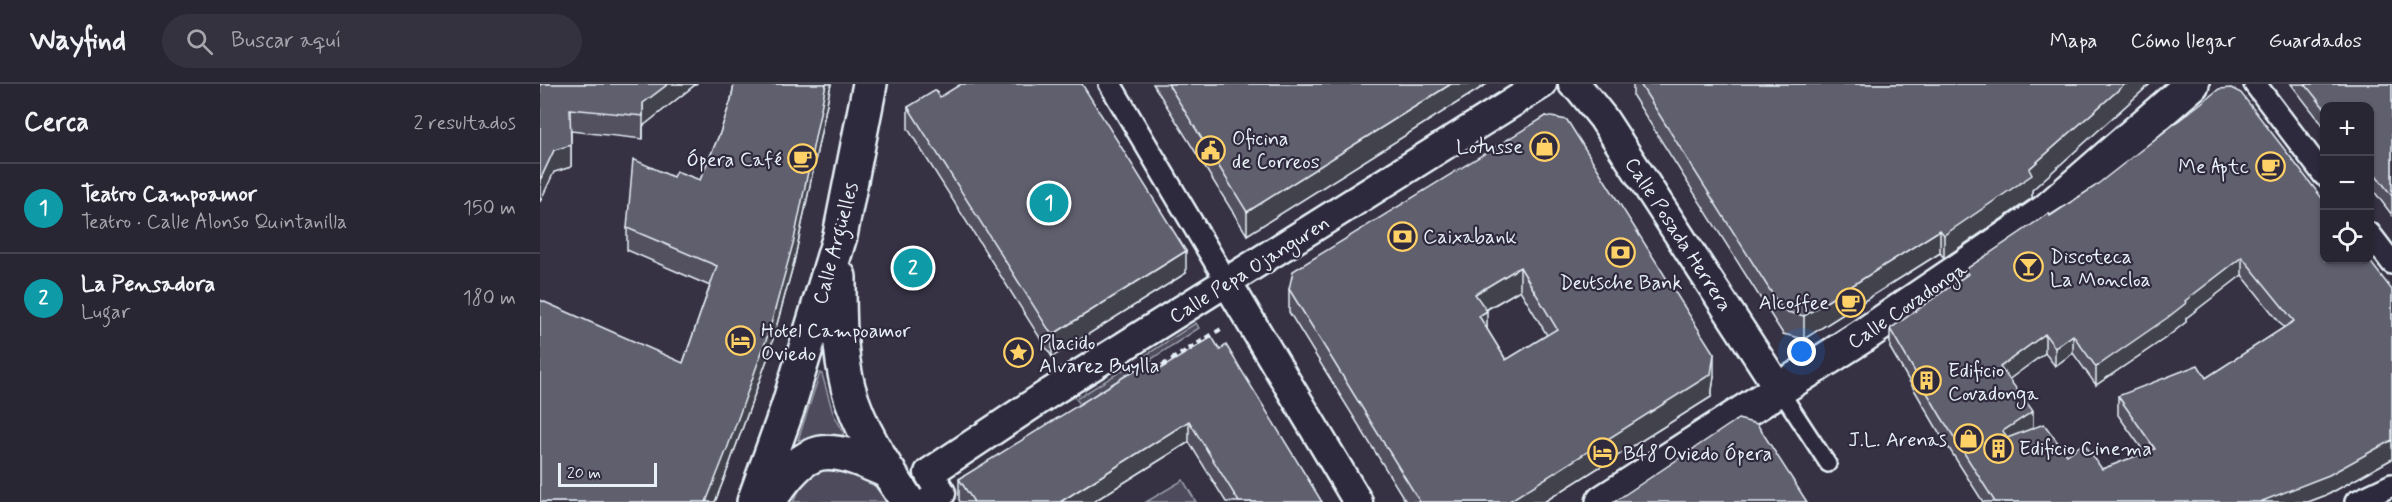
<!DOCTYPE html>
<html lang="es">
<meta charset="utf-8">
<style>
:root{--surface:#282633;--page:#34323f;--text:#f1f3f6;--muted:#a5a5ac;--line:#44434e;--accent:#ffd166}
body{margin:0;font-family:Mynerve,sans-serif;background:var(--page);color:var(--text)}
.controls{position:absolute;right:18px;top:18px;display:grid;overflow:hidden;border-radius:12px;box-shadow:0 2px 4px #0004}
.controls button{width:54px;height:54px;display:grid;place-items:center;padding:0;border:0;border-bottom:2px solid var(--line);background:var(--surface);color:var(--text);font:30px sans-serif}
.scale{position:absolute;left:18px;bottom:15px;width:99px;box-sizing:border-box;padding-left:6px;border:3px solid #e8f1f8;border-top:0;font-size:16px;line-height:21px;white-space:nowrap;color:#e8f1f8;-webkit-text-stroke:4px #2f2a3d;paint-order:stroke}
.you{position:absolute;left:1262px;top:268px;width:21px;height:21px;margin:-15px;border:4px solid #fff;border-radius:50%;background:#1a73e8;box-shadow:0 0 0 9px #1a73e833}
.badge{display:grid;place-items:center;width:39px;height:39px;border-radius:50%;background:var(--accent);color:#fff;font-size:20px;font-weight:700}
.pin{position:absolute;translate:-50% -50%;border:3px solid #fff;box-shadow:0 2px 6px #0006}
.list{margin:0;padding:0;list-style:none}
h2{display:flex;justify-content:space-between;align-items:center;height:78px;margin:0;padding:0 24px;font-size:26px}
h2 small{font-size:20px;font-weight:400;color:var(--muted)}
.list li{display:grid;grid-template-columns:39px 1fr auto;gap:18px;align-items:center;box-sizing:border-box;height:90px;padding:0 24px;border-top:2px solid var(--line)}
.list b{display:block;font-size:22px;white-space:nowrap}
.list p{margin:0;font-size:20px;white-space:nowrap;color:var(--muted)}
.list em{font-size:20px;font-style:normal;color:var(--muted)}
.icon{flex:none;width:33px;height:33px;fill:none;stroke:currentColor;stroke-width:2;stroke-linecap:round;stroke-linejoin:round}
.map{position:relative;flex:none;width:1852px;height:418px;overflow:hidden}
header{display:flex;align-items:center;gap:36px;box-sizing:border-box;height:84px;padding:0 30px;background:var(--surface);border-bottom:2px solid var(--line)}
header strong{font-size:28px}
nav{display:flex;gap:33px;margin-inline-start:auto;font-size:21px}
.search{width:420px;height:54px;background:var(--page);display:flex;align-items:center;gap:15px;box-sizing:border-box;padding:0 21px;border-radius:33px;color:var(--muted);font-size:22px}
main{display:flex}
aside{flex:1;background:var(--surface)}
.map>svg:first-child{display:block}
.green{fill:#4d4b5c;stroke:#9a9eaa;stroke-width:1.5}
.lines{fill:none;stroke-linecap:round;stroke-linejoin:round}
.service-casing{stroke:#e8f1f8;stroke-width:20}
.pedestrian-casing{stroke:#e8f1f8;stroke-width:26}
.minor-casing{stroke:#e8f1f8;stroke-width:33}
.tertiary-casing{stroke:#e8f1f8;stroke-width:38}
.path{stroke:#e8f1f8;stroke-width:4;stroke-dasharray:6 4.5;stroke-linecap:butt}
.service{stroke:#2f2a3d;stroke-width:15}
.pedestrian{stroke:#2f2a3d;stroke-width:21}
.minor{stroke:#2f2a3d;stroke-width:28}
.tertiary{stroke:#2f2a3d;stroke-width:33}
.wall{fill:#53515f;stroke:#e8f1f8;stroke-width:1.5;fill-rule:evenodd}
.shaded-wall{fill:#43424d;stroke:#e8f1f8;stroke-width:1.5}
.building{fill:#605e6e;stroke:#e8f1f8;stroke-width:1.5;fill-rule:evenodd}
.labels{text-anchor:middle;stroke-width:4.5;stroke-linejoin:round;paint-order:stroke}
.poi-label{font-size:20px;fill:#e8f1f8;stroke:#2f2a3d;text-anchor:start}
.street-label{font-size:20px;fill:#e8f1f8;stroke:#2f2a3d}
</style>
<header>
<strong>Wayfind</strong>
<div class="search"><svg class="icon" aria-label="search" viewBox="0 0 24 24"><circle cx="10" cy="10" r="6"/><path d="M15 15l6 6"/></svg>Buscar aquí</div>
<nav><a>Mapa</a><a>Cómo llegar</a><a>Guardados</a></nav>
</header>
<main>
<aside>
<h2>Cerca<small>2 resultados</small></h2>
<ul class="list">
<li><span class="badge" style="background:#0f9aa8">1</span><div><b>Teatro Campoamor</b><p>Teatro · Calle Alonso Quintanilla</p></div><em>150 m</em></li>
<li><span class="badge" style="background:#0f9aa8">2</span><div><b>La Pensadora</b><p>Lugar</p></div><em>180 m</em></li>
</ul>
</aside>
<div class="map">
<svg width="1852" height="418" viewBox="0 0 1852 418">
<rect width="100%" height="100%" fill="#363244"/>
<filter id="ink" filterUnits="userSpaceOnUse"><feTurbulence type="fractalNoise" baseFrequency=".0167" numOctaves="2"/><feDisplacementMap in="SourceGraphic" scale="12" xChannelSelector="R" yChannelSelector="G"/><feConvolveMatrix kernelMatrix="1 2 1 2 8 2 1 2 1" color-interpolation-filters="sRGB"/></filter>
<g filter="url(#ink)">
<path class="green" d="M 656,239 L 659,244 L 607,278 L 603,273 Z
M 591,281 L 594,286 L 540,320 L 536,315 Z
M 280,289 L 282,290 L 293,329 L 304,349 L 301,353 L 276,353 L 258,356 Z
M 293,384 C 323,387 330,394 347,418 L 253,418 C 265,396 267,388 293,384 Z
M 643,396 L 656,418 L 606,418 Z"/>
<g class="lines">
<defs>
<path id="service" d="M 1239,305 L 1288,380"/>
<path id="pedestrian" d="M 570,0 L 687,198
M 1715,0 L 1784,91
M 1830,150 L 1852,179
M 1816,418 L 1852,401"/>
<path id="minor" d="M 1033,0 L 1039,4 L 1063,34 L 1239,305
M 687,198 L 818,418
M 389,418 L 401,409 L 389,389 L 511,308 L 1002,0"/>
<path id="tertiary" d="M 299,193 C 299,230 299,267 308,303 C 319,345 345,383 368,418
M 214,418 L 248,323 L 300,152 L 330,0
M 228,418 C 269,357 285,359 349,388
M 1063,418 L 1324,251 L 1505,128 L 1652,0"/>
</defs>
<use href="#service" class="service-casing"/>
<use href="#pedestrian" class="pedestrian-casing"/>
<use href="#minor" class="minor-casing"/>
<use href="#tertiary" class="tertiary-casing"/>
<path class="path" d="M 613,287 L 681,245"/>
<use href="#service" class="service"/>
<use href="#pedestrian" class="pedestrian"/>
<use href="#minor" class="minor"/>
<use href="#tertiary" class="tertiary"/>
</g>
<path class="wall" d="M 0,0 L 156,0 L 103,42 L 103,55 L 31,47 L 31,83 L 14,88 Z
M 194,0 L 291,0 L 254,178 L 228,273 L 187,387 L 175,418 L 0,418 L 143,279 L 170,202 L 87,166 L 87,144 L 133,93 L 160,96 L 180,49 L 191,16 Z
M 613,0 L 947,0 L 707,151 Z
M 1093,0 L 1610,0 L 1492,106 L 1492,114 L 1404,174 L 1400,169 L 1264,255 L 1243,250 L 1093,12 Z
M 1751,0 L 1852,0 L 1852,131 L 1830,102 L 1830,22 L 1785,22 L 1785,44 Z
M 400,13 L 646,189 L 512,273 L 368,45 L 368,23 Z
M 1006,32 L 1174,292 L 1171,313 L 1004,418 L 866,418 L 749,228 L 749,205 ZM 980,206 L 1007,251 L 966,276 L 947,245 L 946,226 Z
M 1554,103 L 1852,206 L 1852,375 L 1789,410 L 1768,418 L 1443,418 L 1400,350 L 1350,264 L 1350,245 L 1425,192 L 1425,186 ZM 1702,191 L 1744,244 L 1666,294 L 1578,312 L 1578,331 L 1605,369 L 1562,385 L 1527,371 L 1493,344 L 1469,295 L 1505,269 L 1515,282 L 1533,269 L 1556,301 L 1627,253 L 1646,238 L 1646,234 Z
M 617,287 L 782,418 L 686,418 L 649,358 L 553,418 L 420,418 L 419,416 L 419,395 Z"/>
<path class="shaded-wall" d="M 128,0 L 156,0 L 103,42 L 103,55 L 103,19 Z
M 286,0 L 291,0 L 254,178 L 228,273 L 187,387 L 175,418 L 166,418 Z
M 911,0 L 947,0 L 707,151 L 707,128 Z
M 1585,0 L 1610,0 L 1492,106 L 1492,114 L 1404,174 L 1404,151 L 1489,85 Z
M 31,61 L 31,83 L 14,88 L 0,118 L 0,96 L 14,66 Z
M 1400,146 L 1400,169 L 1264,255 L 1264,232 Z
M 646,167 L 646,189 L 512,273 L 512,251 Z
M 1702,173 L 1702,191 L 1646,234 L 1646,238 L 1627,253 L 1556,301 L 1556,283 Z
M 980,183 L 980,206 L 935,232 L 935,210 Z
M 947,227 L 947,250 L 939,232 Z
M 1505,250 L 1505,269 L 1460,302 L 1460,283 Z
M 1533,251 L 1533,269 L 1515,282 L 1515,264 Z
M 1174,270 L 1174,292 L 1171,313 L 1004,418 L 968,418 Z
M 1493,327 L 1493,345 L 1463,366 L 1463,347 Z
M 649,337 L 649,358 L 553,418 L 520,418 Z
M 1852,356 L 1852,375 L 1789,410 L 1768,418 L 1720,418 Z"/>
<path class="building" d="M 0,0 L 128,0 L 103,19 L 103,32 L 30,25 L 31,61 L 14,66 L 0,96 Z
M 194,0 L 286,0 L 254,156 L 228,251 L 187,365 L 166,418 L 0,418 L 0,216 L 143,279 L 177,182 L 87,144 L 93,75 L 133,93 L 136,87 L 160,96 L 180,49 L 191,16 Z
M 421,0 L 542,0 L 646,167 L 512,251 L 368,23 L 396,6 L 400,13 Z
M 628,0 L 911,0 L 707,128 Z
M 1100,0 L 1585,0 L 1489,85 L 1492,91 L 1404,151 L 1400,146 L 1264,232 L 1243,227 Z
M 1765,0 L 1852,0 L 1852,112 L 1830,83 L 1830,22 L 1785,22 L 1785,25 Z
M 1691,4 L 1701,9 L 1785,118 L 1785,176 L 1829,176 L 1852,206 L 1852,356 L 1789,391 L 1720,418 L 1455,418 L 1400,331 L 1350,245 L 1428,190 L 1425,186 L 1509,129 L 1510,132 L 1554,103 L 1679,5 ZM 1702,173 L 1754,237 L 1666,294 L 1658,281 L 1578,312 L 1615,365 L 1562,385 L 1544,359 L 1527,371 L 1504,340 L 1467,354 L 1463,347 L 1493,327 L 1460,283 L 1505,250 L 1515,264 L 1533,251 L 1556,283 L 1627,234 L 1646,219 L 1645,217 Z
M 1006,32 L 1027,36 L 1174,270 L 1171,290 L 968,418 L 880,418 L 749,205 L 753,187 ZM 980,183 L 1017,245 L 966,276 L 939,232 L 947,227 L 935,210 Z
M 672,253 L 680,266 L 686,261 L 782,418 L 699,418 L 649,337 L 520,418 L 434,418 L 419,395 L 611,276 L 617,287 Z
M 1198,335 L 1217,340 L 1267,418 L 1074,418 Z"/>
</g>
<defs>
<symbol id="shop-ring" viewBox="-11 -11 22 22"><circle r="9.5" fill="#2f2a3d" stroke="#ffd166" stroke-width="1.5"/><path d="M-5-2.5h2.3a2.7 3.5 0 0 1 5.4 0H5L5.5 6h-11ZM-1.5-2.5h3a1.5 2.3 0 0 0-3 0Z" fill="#ffd166"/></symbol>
<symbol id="civic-ring" viewBox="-11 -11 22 22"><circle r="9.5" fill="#2f2a3d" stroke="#ffd166" stroke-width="1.5"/><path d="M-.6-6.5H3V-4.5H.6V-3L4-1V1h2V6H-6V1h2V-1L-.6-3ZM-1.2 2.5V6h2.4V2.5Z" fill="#ffd166"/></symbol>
<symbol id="cafe-ring" viewBox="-11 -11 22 22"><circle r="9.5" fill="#2f2a3d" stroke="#ffd166" stroke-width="1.5"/><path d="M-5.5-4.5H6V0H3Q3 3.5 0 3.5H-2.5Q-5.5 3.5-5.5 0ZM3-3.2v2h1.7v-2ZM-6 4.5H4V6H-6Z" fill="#ffd166"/></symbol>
<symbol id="bank-ring" viewBox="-11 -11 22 22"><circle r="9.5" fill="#2f2a3d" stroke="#ffd166" stroke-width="1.5"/><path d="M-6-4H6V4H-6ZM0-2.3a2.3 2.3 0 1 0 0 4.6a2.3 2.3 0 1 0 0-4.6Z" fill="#ffd166"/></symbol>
<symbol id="bar-ring" viewBox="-11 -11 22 22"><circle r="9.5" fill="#2f2a3d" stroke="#ffd166" stroke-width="1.5"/><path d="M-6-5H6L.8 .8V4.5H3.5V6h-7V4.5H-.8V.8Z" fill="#ffd166"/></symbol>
<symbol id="hotel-ring" viewBox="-11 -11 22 22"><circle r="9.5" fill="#2f2a3d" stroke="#ffd166" stroke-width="1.5"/><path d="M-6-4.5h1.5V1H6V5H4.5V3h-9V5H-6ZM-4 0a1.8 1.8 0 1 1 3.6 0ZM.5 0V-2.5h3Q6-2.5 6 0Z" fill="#ffd166"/></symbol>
<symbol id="sight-ring" viewBox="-11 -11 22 22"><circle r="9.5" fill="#2f2a3d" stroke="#ffd166" stroke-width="1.5"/><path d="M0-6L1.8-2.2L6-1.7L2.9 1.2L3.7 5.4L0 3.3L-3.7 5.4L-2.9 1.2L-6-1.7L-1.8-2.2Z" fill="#ffd166"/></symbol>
<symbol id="building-ring" viewBox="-11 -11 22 22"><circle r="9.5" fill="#2f2a3d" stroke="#ffd166" stroke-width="1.5"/><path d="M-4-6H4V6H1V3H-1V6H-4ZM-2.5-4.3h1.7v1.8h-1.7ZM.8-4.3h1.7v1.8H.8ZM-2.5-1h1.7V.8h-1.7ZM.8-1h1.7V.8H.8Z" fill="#ffd166"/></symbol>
</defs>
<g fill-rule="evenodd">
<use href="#shop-ring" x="988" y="46" width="33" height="33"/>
<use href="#civic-ring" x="654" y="50" width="33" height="33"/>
<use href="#cafe-ring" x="246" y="58" width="33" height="33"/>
<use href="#cafe-ring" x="1714" y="66" width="33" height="33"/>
<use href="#bank-ring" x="846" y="136" width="33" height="33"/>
<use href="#bank-ring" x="1064" y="152" width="33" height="33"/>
<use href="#bar-ring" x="1472" y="166" width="33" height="33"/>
<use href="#cafe-ring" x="1294" y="202" width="33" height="33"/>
<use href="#hotel-ring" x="184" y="240" width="33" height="33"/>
<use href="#sight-ring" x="462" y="252" width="33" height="33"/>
<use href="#building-ring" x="1370" y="280" width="33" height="33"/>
<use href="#shop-ring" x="1412" y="338" width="33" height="33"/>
<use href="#building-ring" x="1442" y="348" width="33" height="33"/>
<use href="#hotel-ring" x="1046" y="352" width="33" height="33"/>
</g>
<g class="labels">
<g class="poi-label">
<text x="692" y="61">Oficina<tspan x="692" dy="23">de Correos</tspan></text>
<text x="983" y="69" text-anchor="end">Lotusse</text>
<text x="242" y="82" text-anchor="end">Ópera Café</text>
<text x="1709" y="89" text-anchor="end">Me Aptc</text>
<text x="883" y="159">Caixabank</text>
<text x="1510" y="179">Discoteca<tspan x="1510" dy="23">La Moncloa</tspan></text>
<text x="1081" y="205" text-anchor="middle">Deutsche Bank</text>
<text x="1289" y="225" text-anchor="end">Alcoffee</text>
<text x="221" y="253">Hotel Campoamor<tspan x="221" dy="23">Oviedo</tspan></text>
<text x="499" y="265">Placido<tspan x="499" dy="23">Alvarez Buylla</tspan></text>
<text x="1408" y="293">Edificio<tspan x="1408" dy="23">Covadonga</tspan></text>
<text x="1407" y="362" text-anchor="end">J.L. Arenas</text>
<text x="1479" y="371">Edificio Cinema</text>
<text x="1083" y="376">B48 Oviedo Ópera</text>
</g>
<g class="street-label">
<text transform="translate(1139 150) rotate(57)" y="7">Calle Posada Herrera</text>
<text transform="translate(295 159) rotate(-75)" y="7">Calle Argüelles</text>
<text transform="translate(709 185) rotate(-32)" y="7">Calle Pepa Ojanguren</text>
<text transform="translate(1367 221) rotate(-34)" y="7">Calle Covadonga</text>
</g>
</g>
</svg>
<div class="controls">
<button>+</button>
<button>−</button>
<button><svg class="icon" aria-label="locate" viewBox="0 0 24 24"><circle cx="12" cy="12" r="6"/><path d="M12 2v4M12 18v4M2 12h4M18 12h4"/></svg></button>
</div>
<div class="scale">20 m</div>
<div class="you"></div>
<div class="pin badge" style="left:509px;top:119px;background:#0f9aa8">1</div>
<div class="pin badge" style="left:373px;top:184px;background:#0f9aa8">2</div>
</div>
</main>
